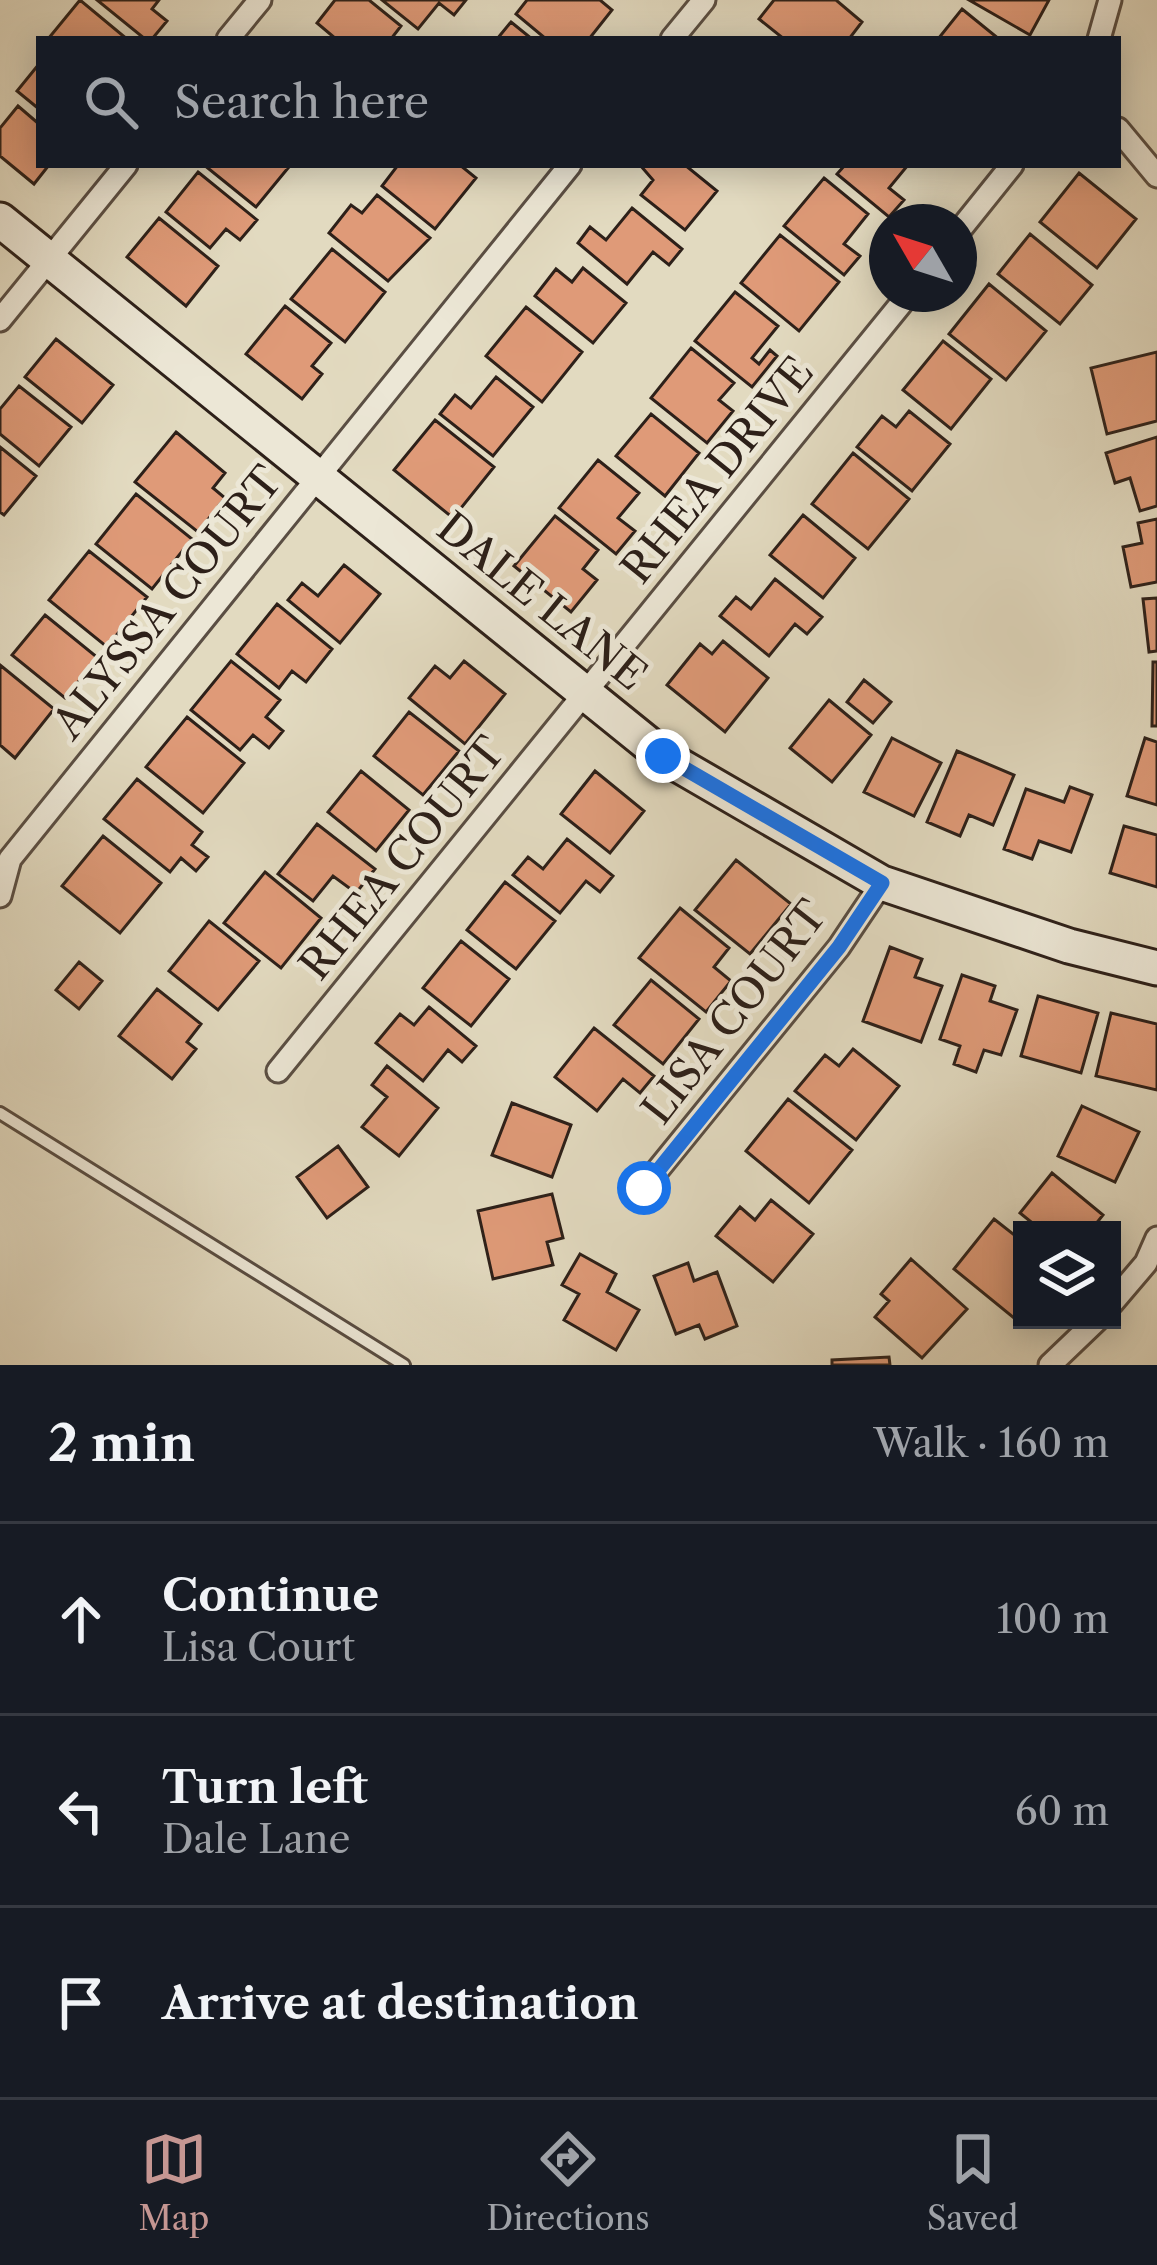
<!DOCTYPE html>
<meta charset="utf-8">
<style>
:root{--surface:#171b24;--page:#20242c;--text:#f1f3f6;--muted:#9ea1a6;--line:#363941;--accent:#c59692}
body{margin:0;font-family:"Libre Caslon Text",serif;background:var(--page);color:var(--text)}
.controls{position:absolute;right:36px;bottom:36px;display:grid;overflow:hidden;border-radius:0px;box-shadow:0 6px 30px #0003}
.controls button{width:108px;height:108px;display:grid;place-items:center;padding:0;border:0;border-bottom:3px solid var(--line);background:var(--surface);color:var(--text);font:60px sans-serif}
.compass{position:absolute;left:869px;top:204px;width:108px;height:108px;border-radius:50%;background:var(--surface);box-shadow:0 6px 30px #0003;rotate:309deg}
.stop{position:absolute;width:36px;height:36px;margin:-27px;border:9px solid #1a73e8;border-radius:50%;background:#fff}
.stop.end{background:#1a73e8;border-color:#fff;box-shadow:0 3px 12px #0008}
.list{margin:0;padding:0;list-style:none}
h2{display:flex;justify-content:space-between;align-items:center;height:156px;margin:0;padding:0 48px;font-size:51px}
h2 small{font-size:39px;font-weight:400;color:var(--muted)}
.list li{display:grid;grid-template-columns:78px 1fr auto;gap:36px;align-items:center;box-sizing:border-box;height:192px;padding:0 48px;border-top:3px solid var(--line)}
.list b{display:block;font-size:45px;white-space:nowrap}
.list p{margin:0;font-size:39px;white-space:nowrap;color:var(--muted)}
.list em{font-size:39px;font-style:normal;color:var(--muted)}
.icon{flex:none;width:66px;height:66px;fill:none;stroke:currentColor;stroke-width:2;stroke-linecap:round;stroke-linejoin:round}
.map{position:relative;flex:none;width:1157px;height:1365px;overflow:hidden}
.search{position:absolute;background:var(--surface);box-shadow:0 6px 30px #0003;left:36px;right:36px;top:36px;height:132px;display:flex;align-items:center;gap:30px;box-sizing:border-box;padding:0 42px;border-radius:0px;color:var(--muted);font-size:45px}
.sheet{height:732px;background:var(--surface)}
nav{display:flex;justify-content:space-around;align-items:center;box-sizing:border-box;height:168px;border-top:3px solid var(--line);background:var(--surface);font-size:33px;color:var(--muted)}
nav a{display:grid;justify-items:center;gap:6px}
nav .on{color:var(--accent)}
.map>svg:first-child{display:block}
.building{fill:#df9a78;stroke:#2d2019;stroke-width:3}
.lines{fill:none;stroke-linecap:round;stroke-linejoin:round}
.lane-casing{stroke:#5a4e43;stroke-width:16}
.street-casing{stroke:#5a4e43;stroke-width:27}
.secondary-casing{stroke:#2d2019;stroke-width:39}
.lane{stroke:#ece7d6;stroke-width:10}
.street{stroke:#ece7d6;stroke-width:21}
.secondary{stroke:#ece7d6;stroke-width:33}
.route{stroke:#1a73e8;stroke-width:15}
.labels{text-anchor:middle;stroke-width:10;stroke-linejoin:round;paint-order:stroke}
.street-label{font-size:42px;fill:#2d2019;stroke:#ece7d6}
</style>
<div class="map">
<svg width="1157" height="1365" viewBox="0 0 1157 1365">
<rect width="100%" height="100%" fill="#e2dac0"/>
<filter id="stains"><feTurbulence type="fractalNoise" baseFrequency=".00167" numOctaves="4"/><feColorMatrix values="0 0 0 0 .2 0 0 0 0 .09 0 0 0 0 .02 0 0 0 .5 -.17"/></filter>
<radialGradient id="worn" r=".72"><stop offset=".6" stop-color="#630" stop-opacity="0"/><stop offset="1" stop-color="#630" stop-opacity=".3"/></radialGradient>
<path class="building" d="M 80,0 L 127,39 L 48,39 Z
M 97,0 L 159,0 L 152,9 L 167,21 L 152,39 L 145,39 Z
M 335,0 L 369,0 L 401,26 L 391,39 L 336,39 L 317,23 Z
M 382,0 L 466,0 L 454,15 L 439,3 L 418,29 Z
M 527,0 L 600,0 L 612,10 L 589,39 L 546,39 L 516,14 Z
M 774,0 L 836,0 L 862,22 L 849,39 L 784,39 L 759,19 Z
M 969,0 L 1049,0 L 1030,35 Z
M 962,9 L 999,39 L 938,39 Z
M 511,22 L 532,39 L 497,39 Z
M 39,64 L 39,109 L 17,91 Z
M 18,106 L 39,124 L 39,165 L 49,165 L 34,184 L 0,156 L 0,128 Z
M 204,165 L 285,165 L 288,168 L 256,207 Z
M 398,165 L 460,165 L 476,178 L 435,229 L 382,186 Z
M 640,165 L 685,165 L 717,191 L 685,230 L 641,195 L 653,180 Z
M 845,165 L 908,165 L 889,188 L 904,200 L 889,217 L 837,174 Z
M 198,172 L 257,220 L 240,240 L 226,229 L 210,248 L 166,212 Z
M 1079,173 L 1136,219 L 1097,268 L 1040,222 Z
M 824,178 L 868,214 L 844,244 L 860,256 L 844,275 L 784,226 Z
M 377,195 L 430,238 L 388,281 L 329,233 L 351,205 L 362,213 Z
M 632,208 L 682,249 L 669,265 L 653,252 L 627,284 L 578,243 L 590,227 L 606,240 Z
M 159,218 L 218,266 L 186,306 L 127,257 Z
M 1030,234 L 1092,285 L 1060,324 L 998,274 Z
M 780,235 L 839,282 L 799,331 L 741,283 Z
M 332,249 L 385,292 L 345,342 L 291,299 Z
M 583,268 L 626,303 L 593,343 L 535,296 L 556,269 L 572,282 Z
M 989,284 L 1046,331 L 1006,380 L 949,334 Z
M 735,292 L 778,326 L 752,358 L 759,364 L 770,350 L 777,356 L 752,387 L 695,341 Z
M 285,306 L 331,343 L 312,366 L 322,374 L 302,399 L 246,354 Z
M 526,307 L 582,352 L 542,402 L 486,356 Z
M 56,339 L 113,385 L 82,423 L 25,377 Z
M 943,341 L 991,379 L 951,429 L 903,390 Z
M 691,348 L 734,383 L 719,400 L 733,411 L 707,443 L 651,398 Z
M 1157,352 L 1157,421 L 1107,434 L 1091,368 Z
M 496,377 L 533,407 L 493,456 L 440,414 L 455,395 L 471,408 Z
M 19,386 L 71,427 L 39,466 L 0,434 L 0,409 Z
M 909,411 L 950,444 L 912,491 L 857,447 L 882,416 L 896,427 Z
M 651,414 L 699,453 L 665,496 L 616,456 Z
M 435,420 L 494,467 L 453,518 L 394,470 Z
M 176,432 L 225,473 L 213,488 L 225,498 L 198,532 L 135,482 Z
M 1157,437 L 1157,506 L 1140,511 L 1130,478 L 1115,483 L 1106,453 Z
M 0,447 L 36,476 L 4,515 L 0,512 Z
M 853,453 L 909,499 L 868,549 L 812,504 Z
M 598,460 L 639,493 L 618,518 L 635,531 L 616,554 L 559,508 Z
M 136,494 L 192,539 L 152,589 L 96,544 Z
M 803,515 L 855,558 L 823,598 L 770,555 Z
M 555,516 L 598,550 L 583,569 L 597,580 L 571,612 L 514,566 Z
M 1157,519 L 1157,582 L 1131,587 L 1123,547 L 1142,543 L 1138,523 Z
M 89,551 L 147,597 L 107,647 L 49,600 Z
M 344,565 L 380,594 L 340,643 L 288,600 L 302,583 L 318,596 Z
M 775,579 L 822,617 L 807,634 L 795,624 L 769,656 L 720,616 L 736,597 L 751,609 Z
M 1157,598 L 1157,651 L 1149,652 L 1143,599 Z
M 277,604 L 332,649 L 306,682 L 292,671 L 279,688 L 237,654 Z
M 45,615 L 98,658 L 65,698 L 12,655 Z
M 723,641 L 768,678 L 725,732 L 667,685 L 700,644 L 712,654 Z
M 231,661 L 280,700 L 266,717 L 283,731 L 269,748 L 253,735 L 240,750 L 191,710 Z
M 464,661 L 505,694 L 465,744 L 409,698 L 435,666 L 450,678 Z
M 1153,662 L 1157,662 L 1157,726 L 1152,726 Z
M 0,665 L 54,709 L 15,758 L 0,745 Z
M 864,680 L 891,702 L 873,723 L 847,702 Z
M 829,700 L 871,735 L 832,782 L 790,748 Z
M 409,712 L 459,751 L 423,795 L 374,756 Z
M 187,717 L 244,763 L 203,813 L 146,767 Z
M 892,738 L 941,763 L 914,816 L 864,792 Z
M 1145,738 L 1157,742 L 1157,805 L 1127,796 Z
M 957,751 L 1014,775 L 993,825 L 969,815 L 960,836 L 927,822 Z
M 361,771 L 409,810 L 376,851 L 328,812 Z
M 595,771 L 644,811 L 610,853 L 561,814 Z
M 137,779 L 202,832 L 192,845 L 208,857 L 196,871 L 181,858 L 170,872 L 104,819 Z
M 1070,787 L 1092,795 L 1071,852 L 1039,841 L 1032,859 L 1004,849 L 1026,789 L 1064,802 Z
M 317,824 L 375,869 L 356,893 L 333,876 L 313,901 L 278,874 Z
M 1124,826 L 1157,835 L 1157,887 L 1110,873 Z
M 103,836 L 161,883 L 120,933 L 62,886 Z
M 567,839 L 613,876 L 600,892 L 586,881 L 560,913 L 513,875 L 528,857 L 543,869 Z
M 736,860 L 791,904 L 750,954 L 695,910 Z
M 265,872 L 321,918 L 281,968 L 224,923 Z
M 505,882 L 555,921 L 516,969 L 467,930 Z
M 680,908 L 729,948 L 714,967 L 731,981 L 706,1012 L 639,958 Z
M 209,921 L 259,961 L 218,1010 L 169,971 Z
M 461,941 L 509,979 L 471,1026 L 423,988 Z
M 890,947 L 922,959 L 915,977 L 942,986 L 921,1042 L 863,1021 Z
M 79,962 L 102,981 L 79,1009 L 56,990 Z
M 962,975 L 995,986 L 990,1001 L 1017,1010 L 1001,1055 L 984,1050 L 976,1072 L 954,1064 L 960,1046 L 940,1039 Z
M 651,980 L 699,1019 L 663,1064 L 614,1025 Z
M 157,989 L 201,1024 L 187,1042 L 196,1049 L 172,1079 L 119,1036 Z
M 1038,996 L 1098,1013 L 1081,1073 L 1021,1056 Z
M 429,1007 L 476,1046 L 462,1062 L 448,1050 L 423,1081 L 376,1043 L 400,1014 L 414,1025 Z
M 1111,1013 L 1157,1024 L 1157,1090 L 1096,1076 Z
M 594,1028 L 654,1076 L 640,1093 L 623,1079 L 597,1111 L 555,1077 Z
M 853,1049 L 899,1086 L 856,1140 L 795,1091 L 825,1055 L 839,1066 Z
M 387,1066 L 438,1108 L 399,1156 L 362,1127 L 387,1097 L 372,1085 Z
M 788,1099 L 852,1150 L 809,1203 L 746,1151 Z
M 512,1103 L 571,1125 L 552,1177 L 492,1155 Z
M 1082,1106 L 1139,1132 L 1115,1182 L 1058,1156 Z
M 338,1146 L 368,1187 L 327,1218 L 297,1177 Z
M 1052,1173 L 1103,1215 L 1091,1230 L 1041,1230 L 1020,1213 Z
M 552,1194 L 563,1238 L 547,1242 L 553,1265 L 493,1279 L 478,1211 Z
M 771,1200 L 813,1234 L 773,1282 L 716,1236 L 740,1207 L 755,1220 Z
M 994,1219 L 1022,1241 L 1022,1309 L 1014,1318 L 954,1269 Z
M 580,1254 L 616,1274 L 607,1292 L 639,1310 L 616,1350 L 564,1320 L 579,1294 L 562,1285 Z
M 911,1259 L 967,1309 L 922,1358 L 875,1317 L 889,1301 L 881,1294 Z
M 688,1263 L 694,1281 L 717,1272 L 737,1326 L 705,1339 L 699,1325 L 676,1334 L 654,1276 Z
M 889,1357 L 890,1365 L 832,1365 L 832,1360 Z"/>
<g class="lines">
<defs>
<path id="lane" d="M 0,1113 L 404,1365"/>
<path id="street" d="M 228,39 L 260,0
M 672,39 L 704,0
M 1099,39 L 1110,0
M 1118,129 L 1157,176
M 959,231 L 1012,165
M 0,320 L 126,165
M 0,896 L 10,859 L 570,165
M 278,1071 L 909,294
M 643,1188 L 839,947 L 882,883
M 1112,1303 L 1146,1263 L 1157,1238
M 1050,1365 L 1097,1320"/>
<path id="secondary" d="M 0,220 L 663,756 L 882,883 L 1069,946 L 1157,968"/>
</defs>
<use href="#lane" class="lane-casing"/>
<use href="#street" class="street-casing"/>
<use href="#secondary" class="secondary-casing"/>
<use href="#lane" class="lane"/>
<use href="#street" class="street"/>
<use href="#secondary" class="secondary"/>
</g>
<g class="lines">
<path class="route" d="M 644,1188 L 839,947 L 882,883 L 663,756"/>
</g>
<g class="labels">
<g class="street-label">
<text transform="translate(717 470) rotate(-51)" y="15">RHEA DRIVE</text>
<text transform="translate(542 601) rotate(39)" y="15">DALE LANE</text>
<text transform="translate(167 602) rotate(-51)" y="15">ALYSSA COURT</text>
<text transform="translate(402 858) rotate(-51)" y="15">RHEA COURT</text>
<text transform="translate(734 1012) rotate(-52)" y="15">LISA COURT</text>
</g>
</g>
<rect width="100%" height="100%" filter="url(#stains)"/>
<rect width="100%" height="100%" fill="url(#worn)"/>
</svg>
<div class="controls">
<button><svg class="icon" aria-label="layers" viewBox="0 0 24 24"><path d="M12 4l9 5-9 5-9-5zM3 14l9 5 9-5"/></svg></button>
</div>
<svg class="compass" viewBox="-18 -18 36 36"><path d="M0-13l5 13h-10z" fill="#e53935"/><path d="M0 13l5-13h-10z" fill="#9ea1a6"/></svg>
<div class="stop" style="left:644px;top:1188px"></div>
<div class="stop end" style="left:663px;top:756px"></div>
<div class="search"><svg class="icon" aria-label="search" viewBox="0 0 24 24"><circle cx="10" cy="10" r="6"/><path d="M15 15l6 6"/></svg>Search here</div>
</div>
<section class="sheet">
<h2>2 min<small>Walk · 160 m</small></h2>
<ul class="list">
<li><svg class="icon" aria-label="ahead" viewBox="0 0 24 24"><path d="M12 20V5M6 11l6-6 6 6"/></svg><div><b>Continue</b><p>Lisa Court</p></div><em>100 m</em></li>
<li><svg class="icon" aria-label="left" viewBox="0 0 24 24"><path d="M17 20v-9H6M10 6l-5 5 5 5"/></svg><div><b>Turn left</b><p>Dale Lane</p></div><em>60 m</em></li>
<li><svg class="icon" aria-label="arrive" viewBox="0 0 24 24"><path d="M6 21V4h12l-3 4 3 4H6"/></svg><div><b>Arrive at destination</b></div></li>
</ul>
</section>
<nav>
<a class="on"><svg class="icon" aria-label="map" viewBox="0 0 24 24"><path d="M3 6l6-2 6 2 6-2v14l-6 2-6-2-6 2zM9 4v14M15 6v14"/></svg>Map</a>
<a><svg class="icon" aria-label="directions" viewBox="0 0 24 24"><path d="M12 3l9 9-9 9-9-9zM9 14v-3h6M13 9l2 2-2 2"/></svg>Directions</a>
<a><svg class="icon" aria-label="saved" viewBox="0 0 24 24"><path d="M7 4h10v16l-5-4-5 4z"/></svg>Saved</a>
</nav>
